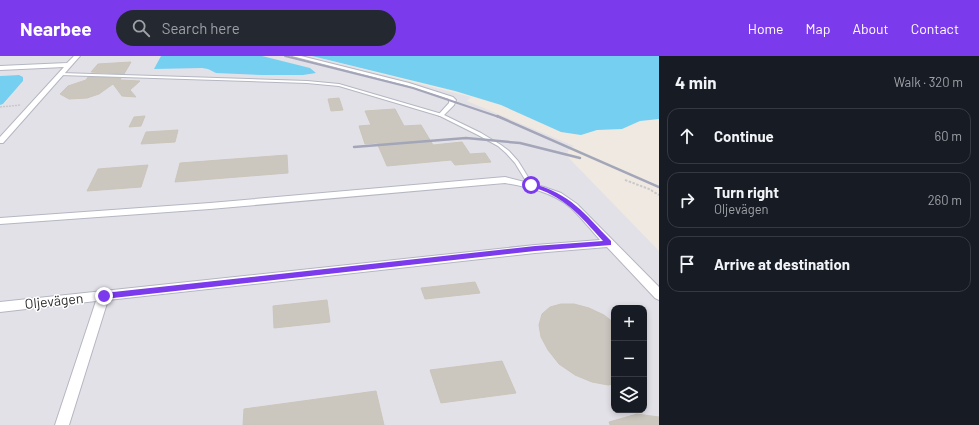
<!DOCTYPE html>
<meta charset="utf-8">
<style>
:root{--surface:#171b24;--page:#242831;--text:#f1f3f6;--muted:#9ea1a6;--line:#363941;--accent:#7c3aed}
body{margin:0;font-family:Barlow,sans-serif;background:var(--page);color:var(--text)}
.controls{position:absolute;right:12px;bottom:12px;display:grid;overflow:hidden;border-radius:8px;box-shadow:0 2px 6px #0003}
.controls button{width:36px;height:36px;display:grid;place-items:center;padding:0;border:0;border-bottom:1px solid var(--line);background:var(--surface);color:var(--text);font:20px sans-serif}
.stop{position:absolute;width:12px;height:12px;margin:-9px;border:3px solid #7c3aed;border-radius:50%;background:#fff}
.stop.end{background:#7c3aed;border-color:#fff;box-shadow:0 1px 4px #0008}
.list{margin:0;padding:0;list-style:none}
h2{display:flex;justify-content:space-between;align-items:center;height:52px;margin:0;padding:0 16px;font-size:17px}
h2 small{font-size:13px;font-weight:400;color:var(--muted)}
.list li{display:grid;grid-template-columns:26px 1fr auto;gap:12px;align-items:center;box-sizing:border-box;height:56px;margin:0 8px 8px;padding:0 8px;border:1px solid var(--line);border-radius:12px}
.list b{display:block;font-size:15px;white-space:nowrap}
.list p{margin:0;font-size:13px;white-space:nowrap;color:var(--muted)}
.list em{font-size:13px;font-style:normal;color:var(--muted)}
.icon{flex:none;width:22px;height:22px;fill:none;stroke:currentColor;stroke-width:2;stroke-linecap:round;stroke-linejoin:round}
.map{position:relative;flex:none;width:659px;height:369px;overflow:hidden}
header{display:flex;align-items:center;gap:24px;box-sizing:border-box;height:56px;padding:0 20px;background:var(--accent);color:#fff}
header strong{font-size:19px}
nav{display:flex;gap:22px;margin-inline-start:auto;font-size:14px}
.search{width:280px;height:36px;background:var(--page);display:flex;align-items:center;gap:10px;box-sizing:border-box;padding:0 14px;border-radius:22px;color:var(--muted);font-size:15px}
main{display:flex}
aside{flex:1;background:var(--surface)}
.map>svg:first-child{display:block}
.industrial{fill:#e3e1e8;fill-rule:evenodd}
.water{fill:#75cff0}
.building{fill:#cbc7bf;stroke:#cbc5ba}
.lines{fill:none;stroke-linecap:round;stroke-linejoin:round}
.lane-casing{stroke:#b4b7c1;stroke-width:2}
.street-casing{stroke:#b4b7c1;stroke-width:2}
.path-far1{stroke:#c9c9c9;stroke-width:1.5;stroke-dasharray:2 1;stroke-linecap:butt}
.path{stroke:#c9c9c9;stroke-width:2;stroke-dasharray:2.5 1.5;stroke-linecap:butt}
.lane{fill:#fff;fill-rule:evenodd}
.street{fill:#fff;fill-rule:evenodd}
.rail-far1{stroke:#a3a6b8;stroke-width:2}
.rail{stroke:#a3a6b8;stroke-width:2.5}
.route{fill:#7c3aed}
.labels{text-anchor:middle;stroke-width:3;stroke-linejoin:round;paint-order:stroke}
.street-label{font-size:14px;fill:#2e2e2e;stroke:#fff}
</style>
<header>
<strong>Nearbee</strong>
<div class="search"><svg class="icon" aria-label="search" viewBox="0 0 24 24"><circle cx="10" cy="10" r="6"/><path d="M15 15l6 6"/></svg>Search here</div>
<nav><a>Home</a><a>Map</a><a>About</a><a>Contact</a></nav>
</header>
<main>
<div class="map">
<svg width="659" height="369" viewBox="0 0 659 369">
<rect width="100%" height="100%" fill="#efe9e1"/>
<path class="industrial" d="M 0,0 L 312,0 L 471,41 L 467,45 L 574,90 L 568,95 L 567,100 L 659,195 L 659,369 L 0,369 L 0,49 L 4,48 L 23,25 L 23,21 L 19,19 L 0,20 ZM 614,252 L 644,252 L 644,354 L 614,354 Z"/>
<path class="water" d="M 161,0 L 262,0 L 310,12 L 316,17 L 303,19 L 262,19 L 216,17 L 208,13 L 202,12 L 154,13 Z
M 312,0 L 659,0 L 659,63 L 640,65 L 622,73 L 597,74 L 581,79 L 561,76 L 501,49 L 455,35 Z
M 19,19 L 23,21 L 23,25 L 3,48 L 0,49 L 0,20 Z"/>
<path class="building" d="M 131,6 L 124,18 L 91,16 L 98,8 Z
M 88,21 L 121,22 L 120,24 L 140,25 L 130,34 L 136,41 L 122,40 L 113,28 L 99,38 L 87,42 L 69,43 L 60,38 L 68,30 L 86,24 Z
M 339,42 L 343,54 L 331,55 L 328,43 Z
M 395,53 L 404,70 L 421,69 L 433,89 L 462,86 L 470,98 L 485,97 L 491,106 L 455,109 L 451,104 L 387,110 L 377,87 L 365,88 L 359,70 L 371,69 L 365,55 Z
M 145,60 L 141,70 L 129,71 L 134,61 Z
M 178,74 L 175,86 L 141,88 L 146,76 Z
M 287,99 L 288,117 L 175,126 L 180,107 Z
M 148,109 L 141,131 L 87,135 L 98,113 Z
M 475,226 L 480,237 L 425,243 L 421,232 Z
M 327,244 L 330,266 L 274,272 L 273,250 Z
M 561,248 L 574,248 L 589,252 L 604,259 L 614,267 L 614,328 L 608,329 L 592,326 L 575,319 L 559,308 L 548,294 L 541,281 L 539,269 L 542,258 L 550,251 Z
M 502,305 L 516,337 L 441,347 L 430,314 Z
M 376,335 L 384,369 L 243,369 L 244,353 Z
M 637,358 L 659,361 L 659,369 L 610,369 L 609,366 Z"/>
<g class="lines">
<defs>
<path id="lane" d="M 61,17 L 307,25 L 339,28 L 442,58 L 481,77 L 501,89 L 509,95 L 518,105 L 533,129 L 533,130 L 529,130 L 515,107 L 506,97 L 498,90 L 478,79 L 440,60 L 339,30 L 307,27 L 60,19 L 60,17 Z"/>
<path id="street" d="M 74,0 L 80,0 L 3,87 L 0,87 L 0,81 L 64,11 L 0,14 L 0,10 L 67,7 Z
M 292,0 L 301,0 L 409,27 L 453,41 L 456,44 L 454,49 L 443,60 L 439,60 L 439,58 L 449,47 L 449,43 L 405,29 Z
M 505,121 L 544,131 L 561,137 L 577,148 L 659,231 L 659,244 L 655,242 L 607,191 L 535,197 L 108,244 L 69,369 L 55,369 L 96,245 L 0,256 L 0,246 L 535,189 L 600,184 C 591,174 581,161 571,152 C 553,136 528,131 505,127 L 210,153 L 0,168 L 0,162 L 210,147 Z"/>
</defs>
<use href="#lane" class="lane-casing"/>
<use href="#street" class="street-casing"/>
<path class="path-far1" d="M 0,51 L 21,49"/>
<path class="path" d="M 625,124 L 649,133 L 659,139"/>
<use href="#lane" class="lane"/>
<use href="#street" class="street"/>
<path class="rail-far1" d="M 285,0 L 413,32 L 499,61"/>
<path class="rail" d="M 497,60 L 659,131
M 354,91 L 466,82 L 520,87 L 580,102"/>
</g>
<path class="route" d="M 531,127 C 571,138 584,157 611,185 L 611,189 L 535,195 L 104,243 L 100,240 L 104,237 L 535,190 L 603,185 C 579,159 565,140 529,130 L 528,129 Z"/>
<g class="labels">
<g class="street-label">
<text transform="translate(54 245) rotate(-6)" y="5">Oljevägen</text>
</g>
</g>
</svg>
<div class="controls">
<button>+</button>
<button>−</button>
<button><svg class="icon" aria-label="layers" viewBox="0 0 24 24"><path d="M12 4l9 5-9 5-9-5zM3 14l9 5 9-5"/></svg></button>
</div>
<div class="stop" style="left:531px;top:129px"></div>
<div class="stop end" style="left:104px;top:240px"></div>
</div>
<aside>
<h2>4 min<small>Walk · 320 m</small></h2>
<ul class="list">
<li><svg class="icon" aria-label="ahead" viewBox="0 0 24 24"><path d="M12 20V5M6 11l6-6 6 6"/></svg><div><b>Continue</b></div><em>60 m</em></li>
<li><svg class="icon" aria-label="right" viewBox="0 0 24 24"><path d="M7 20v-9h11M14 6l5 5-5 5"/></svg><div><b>Turn right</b><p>Oljevägen</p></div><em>260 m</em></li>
<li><svg class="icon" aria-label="arrive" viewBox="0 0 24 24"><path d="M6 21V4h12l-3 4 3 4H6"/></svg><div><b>Arrive at destination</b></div></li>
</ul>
</aside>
</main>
